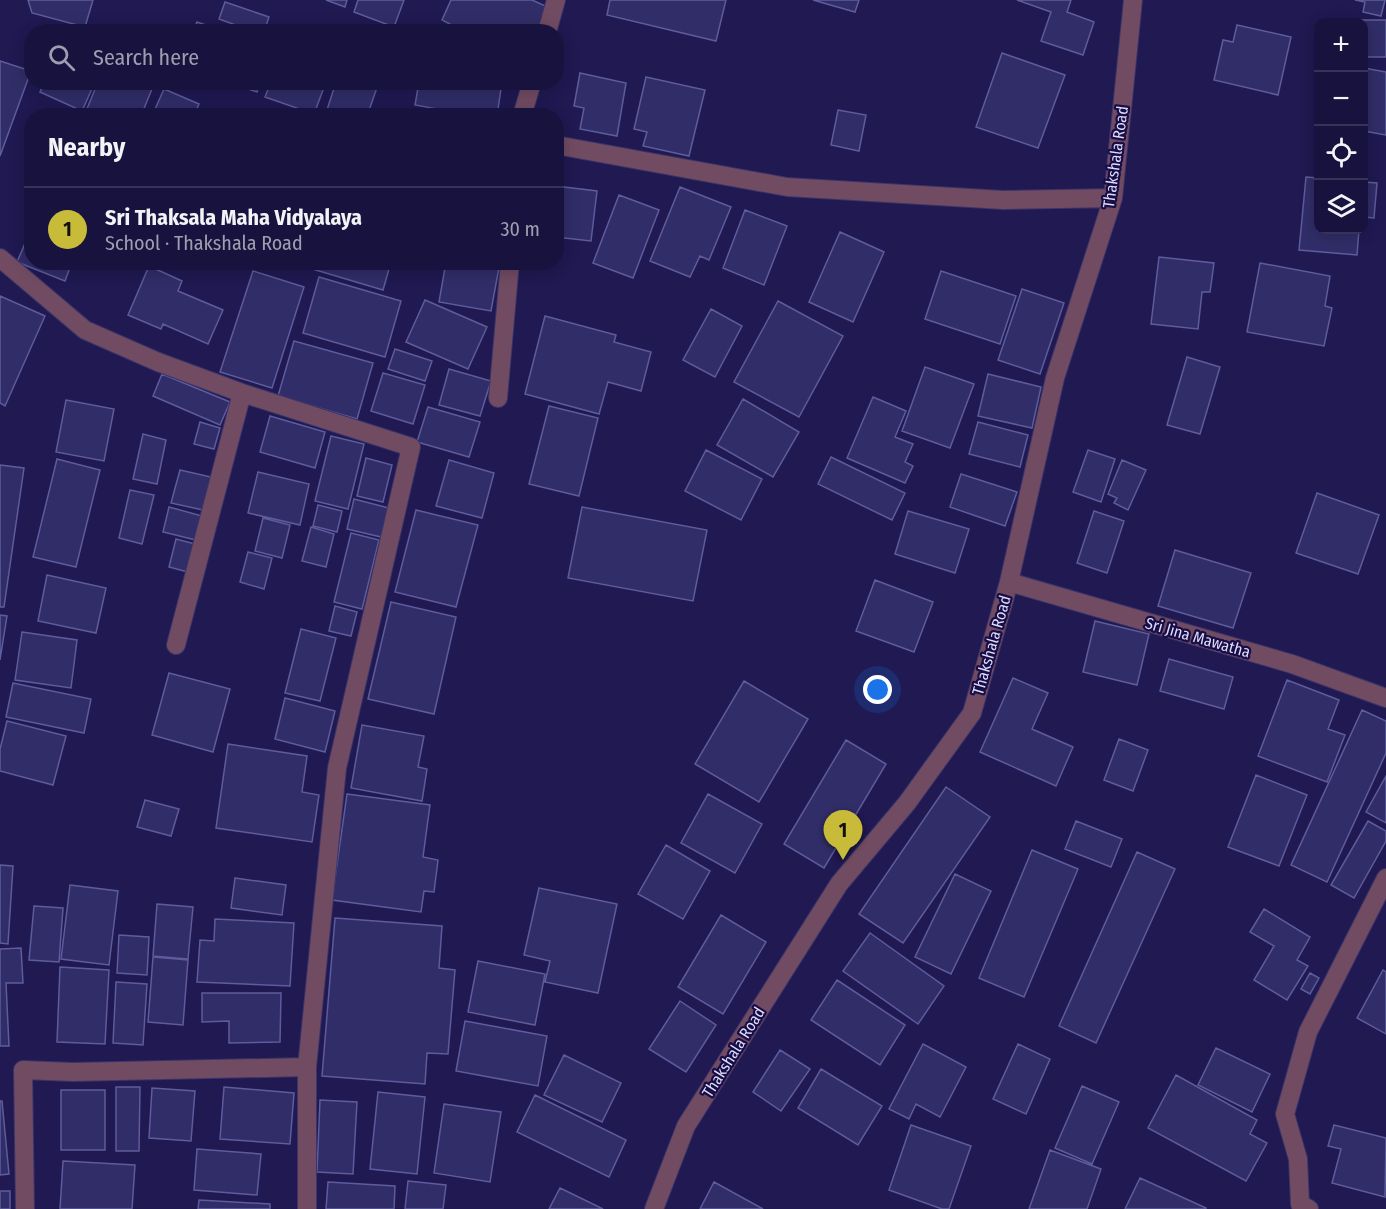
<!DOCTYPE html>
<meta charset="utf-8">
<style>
:root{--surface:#18133e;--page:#252049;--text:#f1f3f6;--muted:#9f9eb0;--line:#363258;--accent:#c9bb3a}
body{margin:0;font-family:"Fira Sans Condensed",sans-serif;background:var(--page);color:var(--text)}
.controls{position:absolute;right:18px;top:18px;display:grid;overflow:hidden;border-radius:12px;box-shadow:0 3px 15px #0003}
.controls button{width:54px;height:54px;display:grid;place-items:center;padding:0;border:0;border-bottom:2px solid var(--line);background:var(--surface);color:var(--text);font:30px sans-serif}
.you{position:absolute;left:878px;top:690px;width:21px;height:21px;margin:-15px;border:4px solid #fff;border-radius:50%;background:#1a73e8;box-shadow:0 0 0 9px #1a73e833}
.badge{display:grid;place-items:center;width:39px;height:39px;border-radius:50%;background:var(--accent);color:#111;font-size:20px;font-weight:700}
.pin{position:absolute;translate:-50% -50px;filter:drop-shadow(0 2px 3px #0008)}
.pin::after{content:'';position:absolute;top:32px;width:21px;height:18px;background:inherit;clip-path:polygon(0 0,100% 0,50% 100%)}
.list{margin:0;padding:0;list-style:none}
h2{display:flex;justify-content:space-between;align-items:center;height:78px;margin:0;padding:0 24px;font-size:26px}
h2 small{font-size:20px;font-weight:400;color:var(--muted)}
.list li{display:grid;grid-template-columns:39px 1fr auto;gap:18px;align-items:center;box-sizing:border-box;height:84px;padding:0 24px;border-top:2px solid var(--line)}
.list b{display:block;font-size:22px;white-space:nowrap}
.list p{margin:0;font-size:20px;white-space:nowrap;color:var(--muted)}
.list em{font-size:20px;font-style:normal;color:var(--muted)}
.icon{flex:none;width:33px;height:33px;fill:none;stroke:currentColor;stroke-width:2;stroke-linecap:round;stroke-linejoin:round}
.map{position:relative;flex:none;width:1386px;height:1209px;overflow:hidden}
.search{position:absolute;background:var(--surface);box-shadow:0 3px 15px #0003;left:24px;top:24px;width:540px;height:66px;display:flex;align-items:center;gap:15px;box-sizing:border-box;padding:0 21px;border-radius:24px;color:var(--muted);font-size:22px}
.panel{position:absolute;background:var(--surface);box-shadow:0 3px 15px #0003;left:24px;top:108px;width:540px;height:162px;border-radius:24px}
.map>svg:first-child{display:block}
.building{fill:#312d68;stroke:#5d5c9c;stroke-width:1.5}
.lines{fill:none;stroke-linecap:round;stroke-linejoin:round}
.street-casing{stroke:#3a346a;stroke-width:20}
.street{stroke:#714b62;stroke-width:18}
.labels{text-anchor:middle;stroke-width:4.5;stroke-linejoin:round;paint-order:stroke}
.street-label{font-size:16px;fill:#dbddfa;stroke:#180d46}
</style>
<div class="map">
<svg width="1386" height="1209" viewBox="0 0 1386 1209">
<rect width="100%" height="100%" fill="#201952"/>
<path class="building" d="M 28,0 L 93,0 L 85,27 L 32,13 Z
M 326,0 L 347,0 L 345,7 Z
M 358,0 L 404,0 L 394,27 L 354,12 Z
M 451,0 L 532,0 L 550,8 L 538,32 L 465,32 L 442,20 Z
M 610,0 L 726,0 L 716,41 L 607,15 Z
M 813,0 L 859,0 L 855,12 Z
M 1017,0 L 1071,0 L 1067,12 L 1094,22 L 1083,55 L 1041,41 L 1051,12 Z
M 1355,0 L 1385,0 L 1381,16 L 1363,12 L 1365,2 Z
M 225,2 L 269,17 L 264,32 L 255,32 L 219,19 Z
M 1335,20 L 1386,20 L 1386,57 L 1364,57 L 1364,22 L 1335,22 Z
M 197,22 L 226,32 L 193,32 Z
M 1237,25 L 1291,37 L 1278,95 L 1214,80 L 1223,40 L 1233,42 Z
M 1002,53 L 1065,75 L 1038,148 L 976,127 Z
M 0,61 L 31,71 L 0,156 Z
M 1364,68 L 1386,72 L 1386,135 L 1364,131 Z
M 580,73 L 626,83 L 617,136 L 580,129 L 584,108 L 574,106 Z
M 646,77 L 705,90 L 689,156 L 643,146 L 647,132 L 634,129 Z
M 44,82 L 95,82 L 82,111 L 40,92 Z
M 98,82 L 152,82 L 154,84 L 141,116 L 84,116 Z
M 228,82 L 260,82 L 257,92 Z
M 271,82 L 326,82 L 314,114 L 265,97 Z
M 336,82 L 379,82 L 367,116 L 325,116 Z
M 419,82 L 502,82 L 497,116 L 475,116 L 415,105 Z
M 164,89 L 199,104 L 194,116 L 152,116 Z
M 838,110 L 866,115 L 859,151 L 831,145 Z
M 1306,177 L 1318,178 L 1318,230 L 1359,230 L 1357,255 L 1299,250 Z
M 1364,182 L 1377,183 L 1374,218 L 1364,217 Z
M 556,186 L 597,191 L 591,241 L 556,237 Z
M 680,187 L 731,207 L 709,260 L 700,256 L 690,277 L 650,261 Z
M 619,195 L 659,210 L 633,278 L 593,263 Z
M 745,210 L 787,226 L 764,285 L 723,268 Z
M 32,227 L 32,262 L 72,262 L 65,281 L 17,262 Z
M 840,232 L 884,252 L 853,322 L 809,302 Z
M 1159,257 L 1214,263 L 1210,292 L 1202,292 L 1198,329 L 1151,324 Z
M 311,262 L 391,262 L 383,290 L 309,268 Z
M 446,262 L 500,262 L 491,311 L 439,302 Z
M 1260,263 L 1330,276 L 1325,306 L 1332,308 L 1324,346 L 1247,332 Z
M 149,266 L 182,281 L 178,291 L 223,310 L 208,344 L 163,324 L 161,329 L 128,315 Z
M 253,271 L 304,287 L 272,388 L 220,372 Z
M 941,271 L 1016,296 L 1000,344 L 925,319 Z
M 319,277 L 401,301 L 385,357 L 303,333 Z
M 1022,289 L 1064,303 L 1040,374 L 998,360 Z
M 0,296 L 45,316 L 5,406 L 0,403 Z
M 425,300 L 487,327 L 468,369 L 406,342 Z
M 778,301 L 843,336 L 799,417 L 734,382 Z
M 711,309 L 742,326 L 715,377 L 683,360 Z
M 545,316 L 616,335 L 614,342 L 651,352 L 641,391 L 608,382 L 599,414 L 525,394 Z
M 294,341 L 373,363 L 357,419 L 278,396 Z
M 395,349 L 432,361 L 425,381 L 388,369 Z
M 1187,357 L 1220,367 L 1200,434 L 1167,425 Z
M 925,367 L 974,384 L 950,448 L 902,431 Z
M 449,369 L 491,381 L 480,416 L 439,405 Z
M 383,373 L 425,385 L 413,424 L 371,411 Z
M 162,374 L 230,402 L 220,425 L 153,396 Z
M 988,374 L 1041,387 L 1032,428 L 978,416 Z
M 873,397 L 906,411 L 895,437 L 913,444 L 905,462 L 913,466 L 905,483 L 847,458 Z
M 743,399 L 799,432 L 773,477 L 717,445 Z
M 66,400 L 114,409 L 104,461 L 56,452 Z
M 549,406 L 598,418 L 579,496 L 529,484 Z
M 428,407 L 480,422 L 469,457 L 417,442 Z
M 270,416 L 325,432 L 315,468 L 260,452 Z
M 200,422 L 220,428 L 214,449 L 194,444 Z
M 978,422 L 1028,435 L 1020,467 L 969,454 Z
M 143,434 L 166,440 L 157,484 L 133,479 Z
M 331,436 L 364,444 L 348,509 L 315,501 Z
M 706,450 L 762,479 L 741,520 L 685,491 Z
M 1088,450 L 1115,459 L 1101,502 L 1073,492 Z
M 831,457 L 905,493 L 892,520 L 818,484 Z
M 366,458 L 392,465 L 383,502 L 357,496 Z
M 57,459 L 100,470 L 76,567 L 33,557 Z
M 449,460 L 494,473 L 482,518 L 436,506 Z
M 1122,460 L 1146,470 L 1128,510 L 1114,503 L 1117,498 L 1108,494 Z
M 0,465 L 24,468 L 4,607 L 0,607 Z
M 180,470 L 211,477 L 203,510 L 171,503 Z
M 258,472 L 309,484 L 300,525 L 248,513 Z
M 961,474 L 1017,492 L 1005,526 L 950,507 Z
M 130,490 L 154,495 L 142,544 L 119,538 Z
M 1317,493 L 1379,515 L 1358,574 L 1296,553 Z
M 354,499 L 389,508 L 381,537 L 347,529 Z
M 318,505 L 342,511 L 337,532 L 313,526 Z
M 169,507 L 202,516 L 196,540 L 163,532 Z
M 582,507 L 707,530 L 693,601 L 568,578 Z
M 416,510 L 478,525 L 456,607 L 395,592 Z
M 908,511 L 969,529 L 955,573 L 895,554 Z
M 1094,511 L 1124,521 L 1107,573 L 1077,563 Z
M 263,518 L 290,525 L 282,558 L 255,551 Z
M 311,527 L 334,534 L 326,567 L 302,561 Z
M 351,533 L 379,540 L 362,609 L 334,602 Z
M 176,539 L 195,544 L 188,572 L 169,567 Z
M 1175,550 L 1251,573 L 1233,628 L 1158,606 Z
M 248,552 L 272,558 L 264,589 L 240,582 Z
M 47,575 L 106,588 L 96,633 L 38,621 Z
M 875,580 L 933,602 L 914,652 L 856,631 Z
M 391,602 L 456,617 L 434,714 L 368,699 Z
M 335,606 L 357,612 L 351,636 L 329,631 Z
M 0,615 L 7,616 L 0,660 Z
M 1095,621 L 1149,634 L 1137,685 L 1083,672 Z
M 301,629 L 336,638 L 320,701 L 285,693 Z
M 22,632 L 77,640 L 71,688 L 15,680 Z
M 1169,659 L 1233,677 L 1224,709 L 1160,691 Z
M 169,673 L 230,689 L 213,752 L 152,735 Z
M 1013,678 L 1048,693 L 1032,729 L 1073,747 L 1056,786 L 980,752 Z
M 1287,680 L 1339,700 L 1328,729 L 1345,735 L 1327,782 L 1258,756 Z
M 744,681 L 808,719 L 759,802 L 695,764 Z
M 13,683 L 91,699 L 84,733 L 6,717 Z
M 285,698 L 335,711 L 325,752 L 275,739 Z
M 1362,710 L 1386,721 L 1386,753 L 1327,882 L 1291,865 Z
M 7,721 L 66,736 L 53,785 L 0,771 L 0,749 Z
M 362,725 L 424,736 L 418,767 L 427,769 L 422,801 L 351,788 Z
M 1119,739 L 1148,750 L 1133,791 L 1104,780 Z
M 846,740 L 886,764 L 824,868 L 784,844 Z
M 228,744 L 307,756 L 302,792 L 319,795 L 312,842 L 216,828 Z
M 1256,775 L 1307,795 L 1279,866 L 1228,847 Z
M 1386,776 L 1386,823 L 1366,812 Z
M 946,787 L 990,817 L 903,943 L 859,914 Z
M 347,794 L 430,805 L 423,857 L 438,860 L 434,892 L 424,891 L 421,912 L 332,900 Z
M 708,794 L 762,824 L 735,873 L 681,843 Z
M 145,800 L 179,809 L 171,836 L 137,827 Z
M 1076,821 L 1122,839 L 1111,867 L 1065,849 Z
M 1368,821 L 1386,831 L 1386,841 L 1354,898 L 1331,885 Z
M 666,845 L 710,871 L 683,919 L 638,894 Z
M 1032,850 L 1078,869 L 1024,997 L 979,978 Z
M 1137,852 L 1175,869 L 1096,1043 L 1059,1026 Z
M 0,865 L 13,866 L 8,944 L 0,943 Z
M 955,874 L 991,891 L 951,974 L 915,957 Z
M 235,878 L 286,885 L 282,915 L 231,908 Z
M 70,885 L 118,891 L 109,965 L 61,959 Z
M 539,888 L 617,904 L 598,993 L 545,982 L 550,961 L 524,955 Z
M 157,904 L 193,907 L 188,959 L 153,956 Z
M 34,906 L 63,908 L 59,962 L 29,960 Z
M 1264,909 L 1310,937 L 1297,960 L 1308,966 L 1287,1000 L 1254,980 L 1274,946 L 1250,932 Z
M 721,915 L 766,942 L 723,1014 L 678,987 Z
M 335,918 L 442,926 L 439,968 L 455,970 L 448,1054 L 427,1053 L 425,1084 L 322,1076 Z
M 215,919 L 294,923 L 290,986 L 197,982 L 200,940 L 214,941 Z
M 870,933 L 944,986 L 918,1024 L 843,971 Z
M 119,935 L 149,937 L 147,975 L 117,973 Z
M 21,948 L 23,983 L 6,983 L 9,1046 L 0,1046 L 0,949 Z
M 153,957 L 188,960 L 183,1025 L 148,1022 Z
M 478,961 L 545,974 L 535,1025 L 468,1012 Z
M 60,967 L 109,970 L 105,1044 L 57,1042 Z
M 1383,970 L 1386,972 L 1386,1034 L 1357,1018 Z
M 1310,973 L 1319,978 L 1310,994 L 1301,989 Z
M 837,980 L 905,1025 L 880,1065 L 811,1020 Z
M 116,982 L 147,984 L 143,1045 L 113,1043 Z
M 202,993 L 281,993 L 280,1042 L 229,1043 L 229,1021 L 202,1022 Z
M 680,1001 L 716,1025 L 686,1072 L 649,1049 Z
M 465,1021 L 547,1036 L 538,1086 L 456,1071 Z
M 923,1044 L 966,1067 L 940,1117 L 916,1104 L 909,1119 L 889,1109 Z
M 1018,1044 L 1050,1059 L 1026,1114 L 993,1099 Z
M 1216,1048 L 1270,1074 L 1252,1112 L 1198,1085 Z
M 780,1050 L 810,1069 L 781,1111 L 753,1092 Z
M 564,1055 L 621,1083 L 602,1122 L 544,1095 Z
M 821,1069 L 882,1106 L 858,1145 L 798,1108 Z
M 1176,1075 L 1257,1120 L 1250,1134 L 1267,1143 L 1246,1181 L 1148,1128 Z
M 1082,1086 L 1119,1102 L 1092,1164 L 1055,1148 Z
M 116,1087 L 140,1087 L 139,1151 L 116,1151 Z
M 224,1087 L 294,1093 L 290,1144 L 220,1139 Z
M 152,1088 L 195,1091 L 191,1141 L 149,1138 Z
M 61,1090 L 105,1090 L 105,1150 L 61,1150 Z
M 378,1092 L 425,1097 L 417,1174 L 370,1169 Z
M 535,1095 L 626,1140 L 609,1177 L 517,1132 Z
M 320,1100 L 357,1102 L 353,1174 L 317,1172 Z
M 0,1101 L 2,1101 L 9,1174 L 0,1175 Z
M 444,1104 L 501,1112 L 490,1182 L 434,1173 Z
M 911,1125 L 971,1146 L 949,1209 L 942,1209 L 889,1190 Z
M 1334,1125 L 1386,1138 L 1385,1197 L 1332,1183 L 1341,1149 L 1328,1146 Z
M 197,1149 L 261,1154 L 257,1195 L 194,1190 Z
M 1050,1150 L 1101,1169 L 1087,1209 L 1029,1209 Z
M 63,1161 L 135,1165 L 132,1209 L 60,1209 Z
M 1140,1178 L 1206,1208 L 1206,1209 L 1125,1209 Z
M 408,1181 L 446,1185 L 443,1209 L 405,1209 Z
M 328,1182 L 395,1186 L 394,1209 L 326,1209 Z
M 714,1182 L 763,1209 L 700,1209 Z
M 560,1188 L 603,1209 L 549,1209 Z
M 0,1191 L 10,1191 L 10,1209 L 0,1209 Z
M 199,1200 L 270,1204 L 270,1209 L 198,1209 Z"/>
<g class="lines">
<defs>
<path id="street" d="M 547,32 L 556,0
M 522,116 L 532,82
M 556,145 L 787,187 L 1003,200 L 1113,198
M 0,258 L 85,330 L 158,362 L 242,393 L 411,447 L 337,768 L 307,1067 L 307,1209
M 498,398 L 510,262
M 1009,582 L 1292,664 L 1386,698
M 176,645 L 242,393
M 25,1209 L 23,1070 L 73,1072 L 307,1067
M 654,1209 L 686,1126 L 839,884 L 907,803 L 972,713 L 1009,582 L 1055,378 L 1113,198 L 1133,0
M 1309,1209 L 1300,1204 L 1298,1159 L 1285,1114 L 1308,1032 L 1386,878"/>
</defs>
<use href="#street" class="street-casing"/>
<use href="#street" class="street"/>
</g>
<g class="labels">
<g class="street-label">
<text transform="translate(1115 157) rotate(-82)" y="6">Thakshala Road</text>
<text transform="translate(1198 637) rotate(16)" y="6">Sri Jina Mawatha</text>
<text transform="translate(991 645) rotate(-74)" y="6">Thakshala Road</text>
<text transform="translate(733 1052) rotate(-58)" y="6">Thakshala Road</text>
</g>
</g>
</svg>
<div class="controls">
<button>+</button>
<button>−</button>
<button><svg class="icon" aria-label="locate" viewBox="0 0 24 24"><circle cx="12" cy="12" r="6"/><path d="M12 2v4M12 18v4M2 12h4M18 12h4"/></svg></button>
<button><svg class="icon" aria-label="layers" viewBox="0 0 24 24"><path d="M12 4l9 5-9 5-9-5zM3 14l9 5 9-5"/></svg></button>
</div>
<div class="you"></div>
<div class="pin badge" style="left:843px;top:860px">1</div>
<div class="search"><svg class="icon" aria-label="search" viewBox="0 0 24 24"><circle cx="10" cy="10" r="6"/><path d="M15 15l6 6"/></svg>Search here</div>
<section class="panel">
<h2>Nearby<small></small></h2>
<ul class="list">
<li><span class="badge">1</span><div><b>Sri Thaksala Maha Vidyalaya</b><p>School · Thakshala Road</p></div><em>30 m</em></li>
</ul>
</section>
</div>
